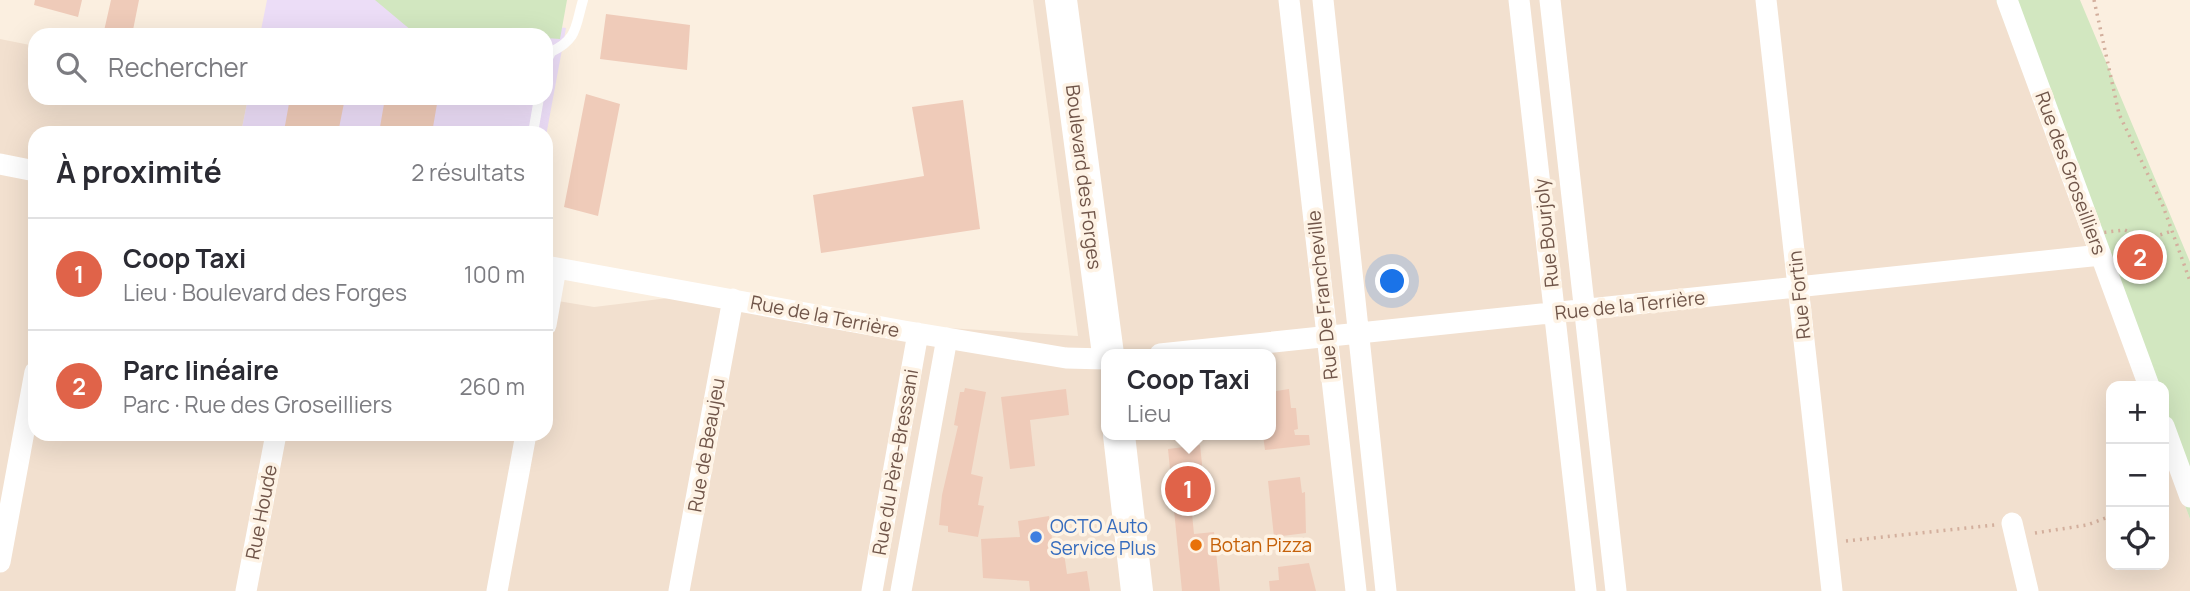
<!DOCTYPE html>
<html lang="fr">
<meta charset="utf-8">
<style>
:root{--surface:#fff;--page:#f7f7f7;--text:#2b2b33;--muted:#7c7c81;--line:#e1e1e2;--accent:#e06349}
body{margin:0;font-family:Manrope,sans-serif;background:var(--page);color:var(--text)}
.controls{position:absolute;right:21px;bottom:21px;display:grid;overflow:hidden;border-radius:14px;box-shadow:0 7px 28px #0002}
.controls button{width:63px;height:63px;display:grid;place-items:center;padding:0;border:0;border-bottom:2px solid var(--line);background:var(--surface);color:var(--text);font:35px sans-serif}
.you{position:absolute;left:1393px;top:282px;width:24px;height:24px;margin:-18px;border:5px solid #fff;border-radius:50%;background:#1a73e8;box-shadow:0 0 0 10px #1a73e833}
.badge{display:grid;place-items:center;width:46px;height:46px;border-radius:50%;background:var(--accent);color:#fff;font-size:23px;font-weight:700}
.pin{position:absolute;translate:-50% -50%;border:4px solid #fff;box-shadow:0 2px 7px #0006}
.popup{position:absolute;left:1101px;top:349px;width:175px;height:91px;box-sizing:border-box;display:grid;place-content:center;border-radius:14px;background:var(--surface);filter:drop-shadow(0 2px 5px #0005);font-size:23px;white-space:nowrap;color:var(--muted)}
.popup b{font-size:26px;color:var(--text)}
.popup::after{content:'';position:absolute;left:50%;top:100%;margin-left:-14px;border:14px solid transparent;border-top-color:var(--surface)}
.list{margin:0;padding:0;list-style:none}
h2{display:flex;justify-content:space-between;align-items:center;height:91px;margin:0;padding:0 28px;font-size:30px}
h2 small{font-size:23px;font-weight:400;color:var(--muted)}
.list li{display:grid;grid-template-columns:46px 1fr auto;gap:21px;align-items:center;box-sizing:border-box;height:112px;padding:0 28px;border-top:2px solid var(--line)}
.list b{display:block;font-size:26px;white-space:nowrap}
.list p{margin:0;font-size:23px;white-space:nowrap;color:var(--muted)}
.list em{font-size:23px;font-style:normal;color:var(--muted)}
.icon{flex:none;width:38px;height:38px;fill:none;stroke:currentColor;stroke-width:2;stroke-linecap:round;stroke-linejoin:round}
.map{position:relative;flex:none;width:2190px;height:591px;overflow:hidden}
.search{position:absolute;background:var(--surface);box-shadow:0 7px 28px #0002;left:28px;top:28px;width:525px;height:77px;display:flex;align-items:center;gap:18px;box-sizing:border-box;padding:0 24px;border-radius:21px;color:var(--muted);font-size:26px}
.panel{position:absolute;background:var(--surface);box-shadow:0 7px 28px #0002;left:28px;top:126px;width:525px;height:315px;border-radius:21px}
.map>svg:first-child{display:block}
.residential{fill:#f2e0cf;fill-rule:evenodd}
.education{fill:#ecddf7}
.green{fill:#d2e7c0}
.building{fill:#efcbb9}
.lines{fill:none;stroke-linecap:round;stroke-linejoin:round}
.path{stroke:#d3af9d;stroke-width:3.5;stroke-dasharray:2 5;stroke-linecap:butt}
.lane{stroke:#fff;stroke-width:10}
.street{stroke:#fff;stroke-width:21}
.secondary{stroke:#fff;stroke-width:32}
.shop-dot{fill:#3f7fe0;stroke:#fef3e5;stroke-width:2.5}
.food-dot{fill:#e8710a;stroke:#fef3e5;stroke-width:2.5}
.labels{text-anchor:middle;stroke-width:7;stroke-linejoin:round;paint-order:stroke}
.street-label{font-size:19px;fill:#705549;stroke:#fef3e5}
.shop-label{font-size:19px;fill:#366cbe;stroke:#fef3e5;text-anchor:start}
.food-label{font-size:19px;fill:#c56008;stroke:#fef3e5;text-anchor:start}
</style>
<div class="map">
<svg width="2190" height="591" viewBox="0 0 2190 591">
<rect width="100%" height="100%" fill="#fbefe0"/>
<path class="residential" d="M 1033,0 L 1996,0 L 2140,386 L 2111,386 L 2111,565 L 2164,565 L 2164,449 L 2190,519 L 2190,591 L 0,591 L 0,39 L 35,46 L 35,98 L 248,98 L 241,133 L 35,133 L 35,434 L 546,434 L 546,299 L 594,307 L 726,291 L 914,326 L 1078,336 ZM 1106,354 L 1270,354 L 1270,435 L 1106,435 Z"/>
<path class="education" d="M 267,0 L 439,0 L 461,16 L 566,28 L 546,136 L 546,133 L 241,133 L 248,98 L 546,98 L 546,35 L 260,35 Z"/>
<path class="green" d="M 375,0 L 567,0 L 560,39 L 546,38 L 546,35 L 412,31 Z
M 1996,0 L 2080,0 L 2190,262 L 2190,519 L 2164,449 L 2164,386 L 2140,386 Z"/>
<path class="building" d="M 35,0 L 82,0 L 78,17 L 34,5 Z
M 111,0 L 139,0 L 132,35 L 104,31 Z
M 606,14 L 690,25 L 687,70 L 600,59 Z
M 586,94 L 620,104 L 598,216 L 564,207 Z
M 290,98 L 345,98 L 338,133 L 284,131 Z
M 385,98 L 438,98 L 432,133 L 379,133 Z
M 963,100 L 980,229 L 821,253 L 813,195 L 924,176 L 912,107 Z
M 965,388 L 986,392 L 971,474 L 983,477 L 978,505 L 984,506 L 978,537 L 948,532 L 948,526 L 939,525 L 942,495 L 958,426 L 954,425 L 960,392 L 964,392 Z
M 1066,389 L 1069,415 L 1030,420 L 1035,466 L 1010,469 L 1001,397 Z
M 1289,389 L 1291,408 L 1296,408 L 1298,429 L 1294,430 L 1295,435 L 1309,435 L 1310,445 L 1265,450 L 1263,435 L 1270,435 L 1270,392 Z
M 1200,445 L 1206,501 L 1191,503 L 1194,534 L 1214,532 L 1220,591 L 1182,591 L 1168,449 Z
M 1300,477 L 1302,493 L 1305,492 L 1306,533 L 1274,537 L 1268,481 Z
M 1049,516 L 1054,554 L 1064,553 L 1067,574 L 1087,571 L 1090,591 L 1030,591 L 1029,581 L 983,578 L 981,539 L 1020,537 L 1018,521 Z
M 1309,563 L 1316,591 L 1270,591 L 1269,581 L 1279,580 L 1278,567 Z"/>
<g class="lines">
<path class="path" d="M 2094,0 L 2119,114 L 2163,206 L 2190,281
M 2125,230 L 2147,239 L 2134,267 L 2112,273 L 2101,255 L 2099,233 Z
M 2147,239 L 2172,231
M 2035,533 L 2087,525 L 2111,516
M 1846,541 L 1995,525"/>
<path class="lane" d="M 546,62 L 551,52 C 578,39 575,27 583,0
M 533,133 L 539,98"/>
<path class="street" d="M 1289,0 L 1356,591
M 1323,0 L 1386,591
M 1519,0 L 1586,591
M 1550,0 L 1616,591
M 1766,0 L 1832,591
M 2007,0 L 2149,386
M 0,164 L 35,171
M 546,266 L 904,331 L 1066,358 L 1106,359
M 546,325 L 556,268
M 1160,354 L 2101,255
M 2164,426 L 2190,497
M 2012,523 L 2028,591
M 0,562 L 35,372
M 246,591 L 276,434
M 497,591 L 526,434
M 679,591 L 733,299
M 872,591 L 918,333
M 901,591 L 947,338"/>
<path class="secondary" d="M 1061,0 L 1108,354
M 1119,435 L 1137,591"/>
</g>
<circle class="shop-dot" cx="1036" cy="537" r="7"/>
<circle class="food-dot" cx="1196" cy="545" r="7"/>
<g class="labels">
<g class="street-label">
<text transform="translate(2071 173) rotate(70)" y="7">Rue des Groseilliers</text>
<text transform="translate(1084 177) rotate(83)" y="7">Boulevard des Forges</text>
<text transform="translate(1546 233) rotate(-96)" y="7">Rue Bourjoly</text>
<text transform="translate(1322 295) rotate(-96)" y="7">Rue De Francheville</text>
<text transform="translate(1799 295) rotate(-96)" y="7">Rue Fortin</text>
<text transform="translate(1630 305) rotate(-6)" y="7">Rue de la Terrière</text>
<text transform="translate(825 316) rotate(11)" y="7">Rue de la Terrière</text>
<text transform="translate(706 445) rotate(-80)" y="7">Rue de Beaujeu</text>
<text transform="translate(895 462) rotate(-80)" y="7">Rue du Père-Bressani</text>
<text transform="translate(261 512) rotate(-79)" y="7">Rue Houde</text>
</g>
<g class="shop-label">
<text x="1050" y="533">OCTO Auto<tspan x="1050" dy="22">Service Plus</tspan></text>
</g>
<g class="food-label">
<text x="1210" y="552">Botan Pizza</text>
</g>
</g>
</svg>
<div class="controls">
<button>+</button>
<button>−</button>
<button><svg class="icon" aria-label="locate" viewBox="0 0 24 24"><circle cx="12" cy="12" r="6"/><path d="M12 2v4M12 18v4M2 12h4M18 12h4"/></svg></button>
</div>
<div class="you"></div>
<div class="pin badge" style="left:1188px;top:489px">1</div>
<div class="popup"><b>Coop Taxi</b>Lieu</div>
<div class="pin badge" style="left:2140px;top:257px">2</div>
<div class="search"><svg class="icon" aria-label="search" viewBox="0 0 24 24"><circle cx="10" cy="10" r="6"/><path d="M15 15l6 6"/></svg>Rechercher</div>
<section class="panel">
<h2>À proximité<small>2 résultats</small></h2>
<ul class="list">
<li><span class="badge">1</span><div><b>Coop Taxi</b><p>Lieu · Boulevard des Forges</p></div><em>100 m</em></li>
<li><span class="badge">2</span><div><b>Parc linéaire</b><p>Parc · Rue des Groseilliers</p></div><em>260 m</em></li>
</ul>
</section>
</div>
